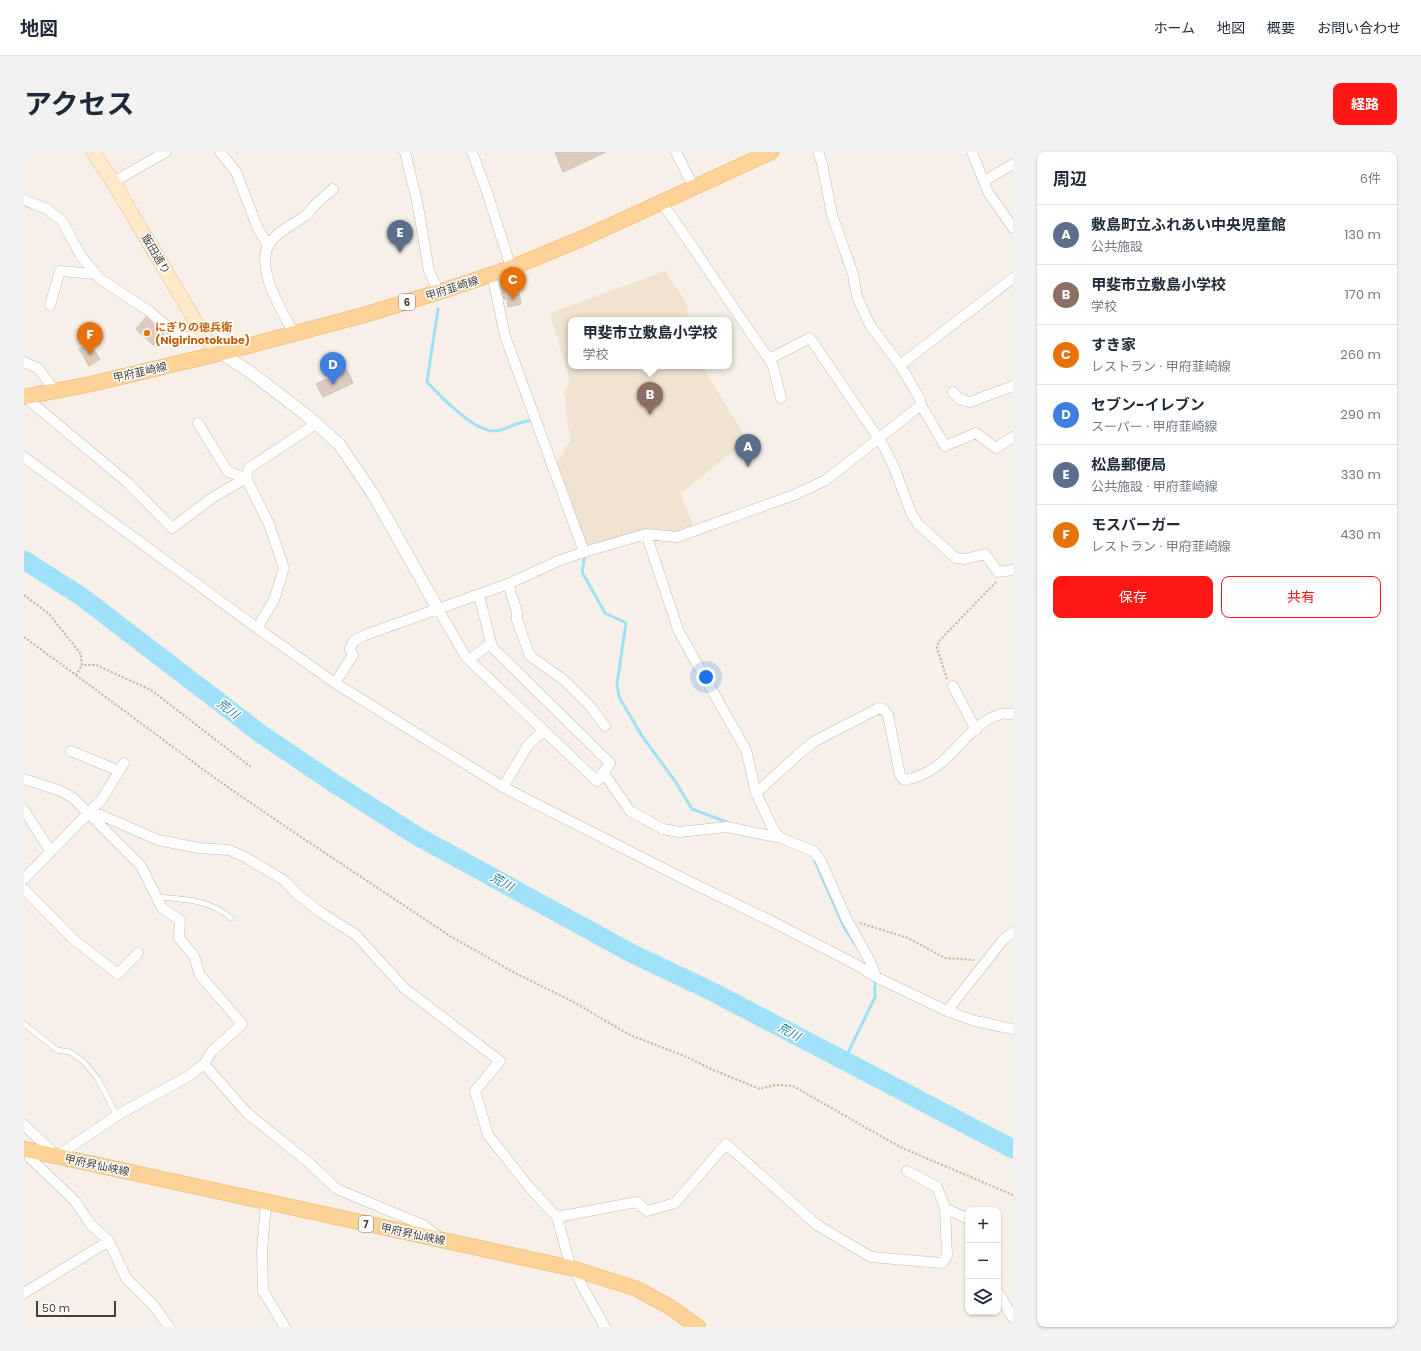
<!DOCTYPE html>
<html lang="ja">
<meta charset="utf-8">
<style>
:root{--surface:#fff;--page:#f2f2f3;--text:#1f2937;--muted:#747a83;--line:#e0e1e3;--accent:#ff1716}
body{margin:0;font-family:Poppins,"Noto Sans JP",sans-serif;background:var(--page);color:var(--text)}
.controls{position:absolute;right:12px;bottom:12px;display:grid;overflow:hidden;border-radius:8px;box-shadow:0 1px 3px #0004}
.controls button{width:36px;height:36px;display:grid;place-items:center;padding:0;border:0;border-bottom:1px solid var(--line);background:var(--surface);color:var(--text);font:20px sans-serif}
.scale{position:absolute;left:12px;bottom:10px;width:80px;box-sizing:border-box;padding-left:4px;border:2px solid #4a3f36;border-top:0;font-size:11px;line-height:14px;white-space:nowrap;color:#4a3f36;-webkit-text-stroke:3px #fff;paint-order:stroke}
.you{position:absolute;left:682px;top:525px;width:14px;height:14px;margin:-10px;border:3px solid #fff;border-radius:50%;background:#1a73e8;box-shadow:0 0 0 6px #1a73e833}
.badge{display:grid;place-items:center;width:26px;height:26px;border-radius:50%;background:var(--accent);color:#fff;font-size:13px;font-weight:700}
.pin{position:absolute;translate:-50% -33px;filter:drop-shadow(0 1px 2px #0008)}
.pin::after{content:'';position:absolute;top:21px;width:14px;height:12px;background:inherit;clip-path:polygon(0 0,100% 0,50% 100%)}
.popup{position:absolute;left:544px;top:165px;width:164px;height:52px;box-sizing:border-box;display:grid;place-content:center;border-radius:8px;background:var(--surface);filter:drop-shadow(0 1px 3px #0005);font-size:13px;white-space:nowrap;color:var(--muted)}
.popup b{font-size:15px;color:var(--text)}
.popup::after{content:'';position:absolute;left:50%;top:100%;margin-left:-8px;border:8px solid transparent;border-top-color:var(--surface)}
.list{margin:0;padding:0;list-style:none}
h2{display:flex;justify-content:space-between;align-items:center;height:52px;margin:0;padding:0 16px;font-size:17px}
h2 small{font-size:13px;font-weight:400;color:var(--muted)}
.list li{display:grid;grid-template-columns:26px 1fr auto;gap:12px;align-items:center;box-sizing:border-box;height:60px;padding:0 16px;border-top:1px solid var(--line)}
.list b{display:block;font-size:15px;white-space:nowrap}
.list p{margin:0;font-size:13px;white-space:nowrap;color:var(--muted)}
.list em{font-size:13px;font-style:normal;color:var(--muted)}
.actions{display:flex;gap:8px;padding:12px 16px}
.actions a{flex:1;padding:9px 0;border:1px solid var(--accent);border-radius:8px;text-align:center;font-size:14px;color:var(--accent)}
.actions .main{background:var(--accent);color:#fff}
.icon{flex:none;width:22px;height:22px;fill:none;stroke:currentColor;stroke-width:2;stroke-linecap:round;stroke-linejoin:round}
.map{position:relative;flex:none;width:989px;height:1175px;overflow:hidden;border-radius:8px}
header{display:flex;align-items:center;gap:24px;box-sizing:border-box;height:56px;padding:0 20px;background:var(--surface);border-bottom:1px solid var(--line)}
header strong{font-size:19px}
nav{display:flex;gap:22px;margin-inline-start:auto;font-size:14px}
.intro{display:flex;align-items:center;justify-content:space-between;box-sizing:border-box;height:96px;padding:0 24px}
h1{margin:0;font-size:28px}
.button{padding:10px 18px;border-radius:8px;background:var(--accent);color:#fff;font-size:14px;font-weight:700}
main{display:flex;gap:24px;padding:0 24px}
aside{flex:1;background:var(--surface);border-radius:8px;box-shadow:0 1px 3px #0004}
.map>svg:first-child{display:block}
.education{fill:#f0e3d1}
.lines{fill:none;stroke-linecap:round;stroke-linejoin:round}
.stream{stroke:#9fe1f8;stroke-width:3}
.river{stroke:#9fe1f8;stroke-width:19}
.building{fill:#dcccbf;stroke:#d4c0af}
.service-casing{stroke:#c6b9ad;stroke-width:6}
.minor-casing{stroke:#c6b9ad;stroke-width:11}
.tertiary-casing{stroke:#c6b9ad;stroke-width:13}
.secondary-casing{stroke:#dec095;stroke-width:15}
.primary-casing{stroke:#f1ae5b;stroke-width:16}
.path{stroke:#c6b099;stroke-width:2;stroke-dasharray:2 2;stroke-linecap:butt}
.service{stroke:#fff;stroke-width:5}
.minor{stroke:#fff;stroke-width:10}
.tertiary{stroke:#fff;stroke-width:12}
.secondary{stroke:#ffeac9;stroke-width:14}
.primary{stroke:#ffd398;stroke-width:15}
.food-dot{fill:#e8710a;stroke:#fff;stroke-width:1.5}
.labels{text-anchor:middle;stroke-width:3;stroke-linejoin:round;paint-order:stroke}
.shield{fill:#fff;stroke:#807972;stroke-width:1}
.shield-label{font-size:10px;font-weight:bold;fill:#4a3f36}
.street-label{font-size:11px;fill:#4a3f36;stroke:#fff}
.food-label{font-size:11px;font-weight:bold;fill:#c56008;stroke:#fff;text-anchor:start}
.water-label{font-size:12px;font-style:italic;fill:#1f7c9f;stroke:#fff}
</style>
<header>
<strong>地図</strong>
<nav><a>ホーム</a><a>地図</a><a>概要</a><a>お問い合わせ</a></nav>
</header>
<div class="intro"><h1>アクセス</h1><a class="button">経路</a></div>
<main>
<div class="map">
<svg width="989" height="1175" viewBox="0 0 989 1175">
<rect width="100%" height="100%" fill="#f6f0e8"/>
<path class="education" d="M 641,119 L 663,152 L 664,168 L 547,168 L 547,214 L 678,214 L 723,288 L 656,342 L 671,377 L 653,385 L 622,382 L 560,400 L 529,316 L 546,289 L 540,239 L 546,230 L 526,161 Z"/>
<g class="lines">
<path class="stream" d="M 414,157 L 403,230 C 416,244 451,280 471,279 C 483,278 497,267 509,269
M 561,403 L 558,420 L 581,461 L 602,471 L 593,532 L 595,545 L 618,584 L 651,629 L 668,657 L 705,671
M 790,707 L 820,775 L 833,795
M 820,909 L 851,845 L 851,831 L 849,827"/>
<path class="river" d="M 0,408 L 58,445 L 237,582 L 305,628 L 393,684 L 607,801 L 689,840 L 989,997"/>
</g>
<path class="building" d="M 531,0 L 582,0 L 539,20 Z
M 490,129 L 492,143 L 495,141 L 497,152 L 484,155 L 483,147 L 480,147 L 477,132 Z
M 122,165 L 140,182 L 129,193 L 112,177 Z
M 66,192 L 76,207 L 65,214 L 55,197 Z
M 323,218 L 329,231 L 299,245 L 292,232 Z"/>
<g class="lines">
<defs>
<path id="service" d="M 131,745 C 159,747 185,747 207,766
M 0,872 L 33,898 L 46,900 L 59,909 L 74,927 L 93,964"/>
<path id="minor" d="M 196,0 L 212,20 L 234,77 L 244,93
M 381,0 L 393,49 L 405,119 L 415,140
M 448,0 L 463,40 L 487,116
M 652,0 L 670,36
M 948,0 L 964,40 L 989,76
M 960,29 L 989,12
M 89,30 L 142,0
M 0,48 L 23,57 L 38,69 L 57,104 L 76,127 L 125,159 L 154,184 L 182,187
M 637,50 C 675,102 708,155 745,207 L 749,214 L 757,246
M 468,122 L 481,184 L 560,400
M 26,153 L 36,119 L 72,122
M 270,182 C 259,160 226,110 249,87 C 258,77 270,72 281,64 C 285,61 288,56 291,53 C 297,47 303,42 309,37
M 745,207 L 786,186 L 859,293 L 870,315 L 887,361 L 894,372 L 932,406 L 941,407 L 961,402 L 974,420 L 989,418
M 0,210 L 14,216 L 31,239
M 876,213 L 989,126
M 929,240 L 935,247 L 946,250 L 989,234
M 1,245 L 104,331 L 148,376 L 188,346 L 222,326 L 225,316 L 293,271
M 897,253 L 921,294 L 952,281 L 972,296 L 989,285
M 174,271 L 204,320 L 222,326 L 245,372 L 260,416 L 250,448 L 233,476
M 0,305 L 233,476 L 311,531 L 479,635 L 668,731 L 747,769 L 831,812 L 852,825 L 923,859 L 951,869 L 989,877
M 622,382 L 655,480 L 722,598 L 732,641 L 750,679 L 757,686 L 789,699 L 796,707 L 822,766 L 846,809 L 852,825
M 484,432 L 493,460 L 493,468 L 506,504 L 540,528 L 566,554 L 581,574
M 414,457 L 442,505 L 573,629 L 586,611 L 468,495 L 455,443
M 445,508 L 467,491
M 311,531 L 329,503 L 326,497 L 330,489 L 341,483 L 484,432 L 534,409 L 560,400 L 622,382 L 653,385 L 770,343 L 802,328 L 897,253 L 896,247 L 876,213 L 846,173 L 833,145 L 829,122 L 808,63 L 798,11 L 794,0
M 929,534 L 952,578
M 47,599 L 95,619
M 579,620 L 606,659 L 639,677 L 655,680 L 703,675 L 757,686
M 0,627 L 37,639 L 49,646 L 117,714 L 138,756 L 156,768 L 155,786 L 170,804 L 176,823 L 218,872 L 188,899 L 180,912 L 165,924 L 97,961 L 33,1004 L 0,973
M 479,635 L 504,593 L 519,579
M 732,641 L 777,600 L 791,589 L 855,556 L 860,558 L 864,563 L 876,623 L 880,628 C 929,620 938,573 977,562 C 980,561 985,562 989,562
M 0,658 L 27,700
M 65,662 L 77,663 L 134,688 L 175,696 L 205,698 L 221,705 L 261,729 L 273,742 L 296,760 L 332,783 L 380,836 L 476,909 L 451,939 L 464,983 L 506,1036 L 533,1065 L 547,1116
M 0,727 L 78,647 L 100,611
M 0,737 L 49,787 L 94,822 L 114,801
M 923,859 L 979,788 L 989,780
M 180,912 L 223,961 L 284,1010 L 313,1037 L 399,1073 L 415,1085
M 6,998 L 6,1006 L 51,1049 L 67,1073 L 85,1089 L 102,1126 L 130,1154 L 145,1175
M 242,1050 L 238,1099 L 239,1139 L 261,1175
M 921,1056 L 944,1067
M 533,1065 L 613,1050 L 623,1059 L 651,1051 L 702,992 L 793,1073 L 847,1105 L 918,1111 L 923,1104 L 921,1056 L 913,1035 L 883,1019
M 551,1118 L 558,1134 L 581,1175
M 974,1140 L 989,1166
M 0,1141 L 85,1089"/>
<path id="tertiary" d="M 197,201 L 226,220 L 281,262 L 315,292 L 349,342 L 414,457"/>
<path id="secondary" d="M 69,0 L 89,30 L 182,187 L 197,201"/>
<path id="primary" d="M 0,245 L 67,232 L 197,201 L 340,163 L 415,140 L 487,116 L 564,84 L 747,0
M 0,997 L 547,1116 L 613,1137 L 646,1155 L 674,1175"/>
</defs>
<use href="#service" class="service-casing"/>
<use href="#minor" class="minor-casing"/>
<use href="#tertiary" class="tertiary-casing"/>
<use href="#secondary" class="secondary-casing"/>
<use href="#primary" class="primary-casing"/>
<path class="path" d="M 0,443 L 25,462 L 57,502 L 58,513 L 72,513 L 127,538 L 227,615
M 0,485 L 52,523 L 58,513
M 52,523 L 192,627 L 271,681 L 426,784 L 491,821 L 546,848 L 606,883 L 663,905 L 689,918 L 736,937 L 751,933 L 769,934 L 876,995 L 989,1043
M 923,527 L 913,496 L 915,489 L 973,429
M 836,771 L 884,786 L 921,806 L 950,808"/>
<use href="#service" class="service"/>
<use href="#minor" class="minor"/>
<use href="#tertiary" class="tertiary"/>
<use href="#secondary" class="secondary"/>
<use href="#primary" class="primary"/>
</g>
<circle class="food-dot" cx="123" cy="181" r="4"/>
<g class="labels">
<g class="shield">
<rect x="375" y="142" width="16" height="16" rx="3"/>
<rect x="335" y="1064" width="14" height="16" rx="3"/>
</g>
<g class="shield-label">
<text x="383" y="154">6</text>
<text x="342" y="1076">7</text>
</g>
<g class="street-label">
<text transform="translate(132 102) rotate(59)" y="4">飯田通り</text>
<text transform="translate(428 136) rotate(-18)" y="4">甲府韮崎線</text>
<text transform="translate(116 220) rotate(-13)" y="4">甲府韮崎線</text>
<text transform="translate(73 1013) rotate(12)" y="4">甲府昇仙峡線</text>
<text transform="translate(389 1082) rotate(12)" y="4">甲府昇仙峡線</text>
</g>
<g class="food-label">
<text x="131" y="179">にぎりの徳兵衛<tspan x="131" dy="13">(Nigirinotokube)</tspan></text>
</g>
<g class="water-label">
<text transform="translate(204 557) rotate(37)" y="4">荒川</text>
<text transform="translate(478 730) rotate(29)" y="4">荒川</text>
<text transform="translate(765 880) rotate(28)" y="4">荒川</text>
</g>
</g>
</svg>
<div class="controls">
<button>+</button>
<button>−</button>
<button><svg class="icon" aria-label="layers" viewBox="0 0 24 24"><path d="M12 4l9 5-9 5-9-5zM3 14l9 5 9-5"/></svg></button>
</div>
<div class="scale">50 m</div>
<div class="you"></div>
<div class="pin badge" style="left:724px;top:315px;background:#5c6f8a">A</div>
<div class="pin badge" style="left:626px;top:263px;background:#8d6e63">B</div>
<div class="popup"><b>甲斐市立敷島小学校</b>学校</div>
<div class="pin badge" style="left:489px;top:148px;background:#e8710a">C</div>
<div class="pin badge" style="left:309px;top:233px;background:#3f7fe0">D</div>
<div class="pin badge" style="left:376px;top:101px;background:#5c6f8a">E</div>
<div class="pin badge" style="left:66px;top:203px;background:#e8710a">F</div>
</div>
<aside>
<h2>周辺<small>6件</small></h2>
<ul class="list">
<li><span class="badge" style="background:#5c6f8a">A</span><div><b>敷島町立ふれあい中央児童館</b><p>公共施設</p></div><em>130 m</em></li>
<li><span class="badge" style="background:#8d6e63">B</span><div><b>甲斐市立敷島小学校</b><p>学校</p></div><em>170 m</em></li>
<li><span class="badge" style="background:#e8710a">C</span><div><b>すき家</b><p>レストラン · 甲府韮崎線</p></div><em>260 m</em></li>
<li><span class="badge" style="background:#3f7fe0">D</span><div><b>セブン-イレブン</b><p>スーパー · 甲府韮崎線</p></div><em>290 m</em></li>
<li><span class="badge" style="background:#5c6f8a">E</span><div><b>松島郵便局</b><p>公共施設 · 甲府韮崎線</p></div><em>330 m</em></li>
<li><span class="badge" style="background:#e8710a">F</span><div><b>モスバーガー</b><p>レストラン · 甲府韮崎線</p></div><em>430 m</em></li>
</ul>
<div class="actions"><a class="main">保存</a><a>共有</a></div>
</aside>
</main>
